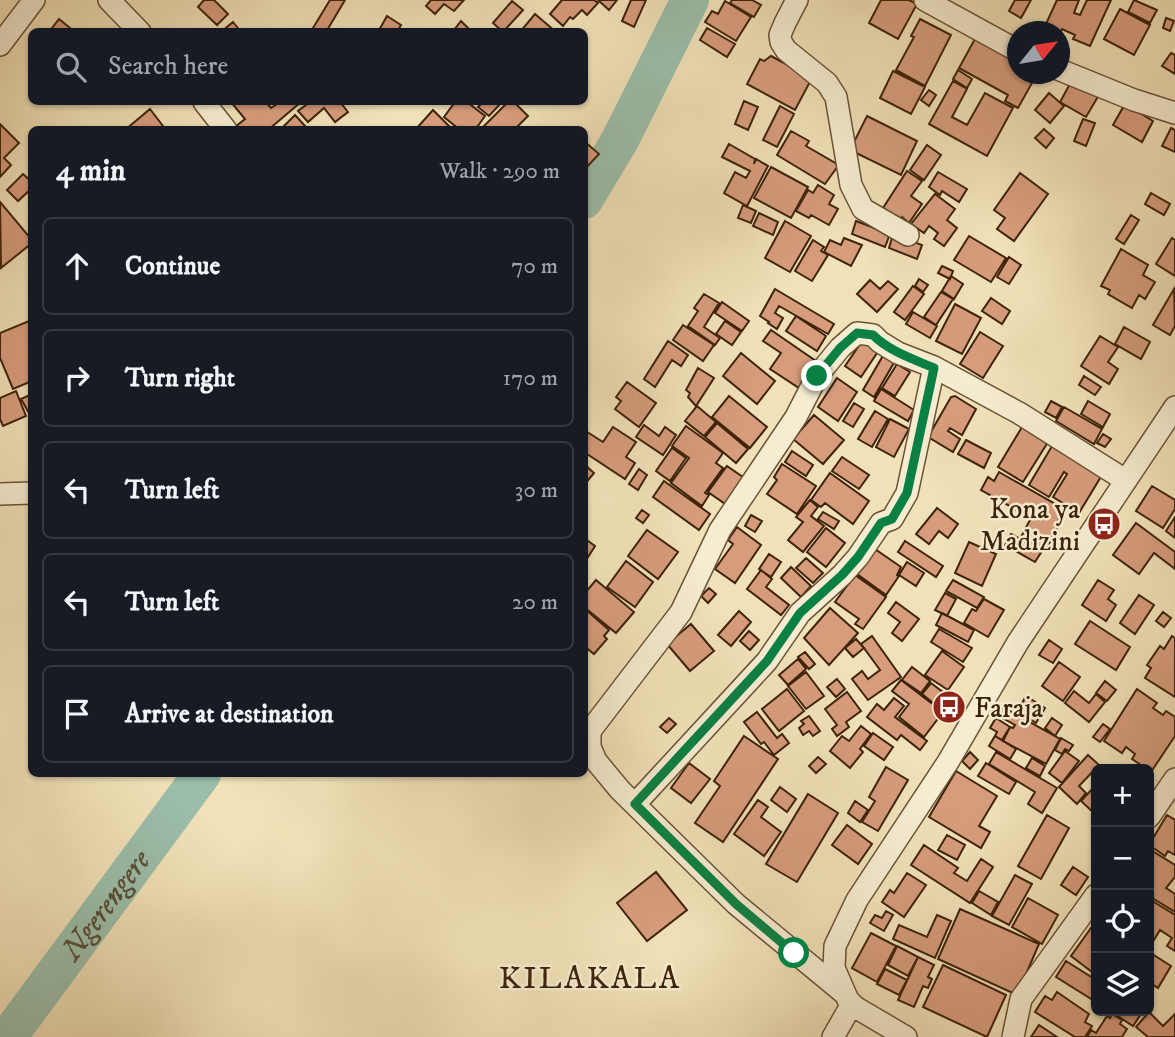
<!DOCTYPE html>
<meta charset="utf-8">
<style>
:root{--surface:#171b24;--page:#242831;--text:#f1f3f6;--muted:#9ea1a6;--line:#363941}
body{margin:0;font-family:"IM FELL DW Pica",serif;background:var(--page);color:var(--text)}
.controls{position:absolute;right:21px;bottom:21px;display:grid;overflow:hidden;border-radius:10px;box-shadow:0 2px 5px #0004}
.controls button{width:63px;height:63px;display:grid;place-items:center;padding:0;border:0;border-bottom:2px solid var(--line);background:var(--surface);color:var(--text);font:35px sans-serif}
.compass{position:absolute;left:1007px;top:21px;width:63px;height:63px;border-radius:50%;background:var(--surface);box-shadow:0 2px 5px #0004;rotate:60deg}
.stop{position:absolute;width:21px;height:21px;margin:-16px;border:5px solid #0b8043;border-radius:50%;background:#fff}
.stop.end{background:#0b8043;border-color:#fff;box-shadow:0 2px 7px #0008}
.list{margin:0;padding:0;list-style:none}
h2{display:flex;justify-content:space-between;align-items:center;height:91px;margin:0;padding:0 28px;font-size:30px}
h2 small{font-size:23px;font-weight:400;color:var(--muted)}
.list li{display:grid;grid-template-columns:46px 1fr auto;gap:21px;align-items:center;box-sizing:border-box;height:98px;margin:0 14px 14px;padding:0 14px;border:2px solid var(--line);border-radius:10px}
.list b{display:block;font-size:26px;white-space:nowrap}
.list em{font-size:23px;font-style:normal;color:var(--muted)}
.icon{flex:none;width:38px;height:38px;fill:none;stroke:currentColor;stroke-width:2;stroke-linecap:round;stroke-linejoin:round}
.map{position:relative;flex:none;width:1175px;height:1037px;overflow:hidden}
.search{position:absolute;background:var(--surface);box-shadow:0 2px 5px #0004;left:28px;top:28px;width:560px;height:77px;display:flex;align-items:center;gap:18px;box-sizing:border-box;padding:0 24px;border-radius:10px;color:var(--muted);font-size:26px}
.panel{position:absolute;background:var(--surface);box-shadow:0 2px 5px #0004;left:28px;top:126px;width:560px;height:651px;border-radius:10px}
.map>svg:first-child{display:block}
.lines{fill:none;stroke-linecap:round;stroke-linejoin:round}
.river{stroke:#9bbeaa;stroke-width:38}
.building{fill:#d69c7c;stroke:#3e2309;stroke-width:2}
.minor-casing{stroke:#6b5235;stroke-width:24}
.minor{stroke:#f6ecd1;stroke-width:21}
.route{stroke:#0b8043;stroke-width:9}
.labels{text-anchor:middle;stroke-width:5;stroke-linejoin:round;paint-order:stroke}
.poi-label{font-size:28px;fill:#3e2309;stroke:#f6ecd1;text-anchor:end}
.water-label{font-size:30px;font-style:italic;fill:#5a5239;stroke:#f6ecd1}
.quarter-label{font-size:32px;letter-spacing:2px;fill:#3e2309;stroke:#f6ecd1}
</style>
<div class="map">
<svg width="1175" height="1037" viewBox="0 0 1175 1037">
<rect width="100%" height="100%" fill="#f1e1b8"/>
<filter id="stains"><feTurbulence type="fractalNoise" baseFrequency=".00286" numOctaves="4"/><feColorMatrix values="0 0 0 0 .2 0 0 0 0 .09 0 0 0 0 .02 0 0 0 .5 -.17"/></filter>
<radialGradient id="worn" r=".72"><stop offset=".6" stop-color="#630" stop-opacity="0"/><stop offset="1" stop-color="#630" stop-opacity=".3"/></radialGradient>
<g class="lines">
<g class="river">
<path d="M 584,200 L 620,140 L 690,0"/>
<path id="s1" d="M 8,1037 L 202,774"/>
</g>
</g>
<path class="building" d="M 204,0 L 214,0 L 228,14 L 217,25 L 198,7 Z
M 330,0 L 345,0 L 326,32 L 318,32 L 313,28 Z
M 431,0 L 464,0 L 454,11 L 444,4 L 435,14 L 426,6 Z
M 562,0 L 594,0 L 598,3 L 587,15 L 582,10 L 573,19 L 570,17 L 563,26 L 550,14 Z
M 598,0 L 617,0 L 609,10 Z
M 631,0 L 646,0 L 634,27 L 622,21 Z
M 732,0 L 752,0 L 761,5 L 754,17 L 730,3 Z
M 881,0 L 909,0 L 917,4 L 898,39 L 869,23 Z
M 1015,0 L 1031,0 L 1021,18 L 1009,11 Z
M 1057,0 L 1079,0 L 1074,13 L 1080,15 L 1087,0 L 1111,0 L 1090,46 L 1073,39 L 1075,35 L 1062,29 L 1060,32 L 1045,26 Z
M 1134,0 L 1157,10 L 1150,23 L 1128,12 Z
M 512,1 L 523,10 L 503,32 L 493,23 Z
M 725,1 L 751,17 L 736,41 L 705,22 L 712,11 L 718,14 Z
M 1120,9 L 1150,25 L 1134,55 L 1104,39 Z
M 535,14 L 556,32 L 520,32 Z
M 387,16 L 401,25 L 397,32 L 378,32 Z
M 1166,18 L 1174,21 L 1170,31 L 1163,28 Z
M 59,19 L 75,32 L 49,32 Z
M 920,19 L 951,35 L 925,86 L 896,70 L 914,37 L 911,36 Z
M 461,21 L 472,32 L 454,30 Z
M 233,22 L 241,32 L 221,32 Z
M 707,28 L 735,44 L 727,57 L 700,40 Z
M 976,37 L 1018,60 L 1018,74 L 1037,74 L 1018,108 L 1005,101 L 1008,95 L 959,68 Z
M 1171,53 L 1175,55 L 1175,74 L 1162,66 Z
M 771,56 L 812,78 L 795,110 L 747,84 L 760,59 L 764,61 Z
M 958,70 L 972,79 L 967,88 L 953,79 Z
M 893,71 L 925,87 L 911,114 L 880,98 Z
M 1072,80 L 1099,95 L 1086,117 L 1060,102 Z
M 953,81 L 967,89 L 952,117 L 967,125 L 985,93 L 1013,108 L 987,156 L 929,124 Z
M 929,90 L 936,95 L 929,106 L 921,100 Z
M 1049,93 L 1064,106 L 1050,123 L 1035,110 Z
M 744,101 L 758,107 L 748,130 L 735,124 Z
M 231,102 L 266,102 L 271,108 L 280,102 L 301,102 L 268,130 L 237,130 L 235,127 L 245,119 Z
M 310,102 L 340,102 L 348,112 L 335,122 L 324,108 L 308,122 L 298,111 Z
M 455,102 L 467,102 L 485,116 L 475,130 L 460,130 L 444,117 Z
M 483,102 L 502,102 L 489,116 L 478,107 Z
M 508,102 L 514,102 L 528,116 L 514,130 L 480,130 Z
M 1125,104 L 1153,121 L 1142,142 L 1113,125 Z
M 780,106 L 794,114 L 777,147 L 763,140 Z
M 150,109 L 166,130 L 125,130 Z
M 433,110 L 453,130 L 416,129 Z
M 295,115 L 306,127 L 303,130 L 280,130 Z
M 867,116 L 917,141 L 901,175 L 850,150 Z
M 1083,119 L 1095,123 L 1086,146 L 1074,141 Z
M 0,124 L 19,143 L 4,158 L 11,165 L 0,177 Z
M 1171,128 L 1175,130 L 1175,152 L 1162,146 Z
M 1044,129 L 1054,138 L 1046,148 L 1035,138 Z
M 791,131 L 809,141 L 806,146 L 837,164 L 838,166 L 825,184 L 777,155 Z
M 584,141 L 599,154 L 584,170 Z
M 729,144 L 755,159 L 754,164 L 756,159 L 768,166 L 747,206 L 724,193 L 735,172 L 746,178 L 750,171 L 722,157 Z
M 927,145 L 941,155 L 924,180 L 910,170 Z
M 771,167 L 808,187 L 791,218 L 754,198 Z
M 907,171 L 922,181 L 911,196 L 922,204 L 909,223 L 902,217 L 900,220 L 883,208 Z
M 938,172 L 967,189 L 959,202 L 942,191 L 940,195 L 929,187 Z
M 1020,173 L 1048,194 L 1014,241 L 997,229 L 1005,218 L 994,210 Z
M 23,174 L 32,182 L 32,188 L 18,201 L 7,190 Z
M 818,185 L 834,195 L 829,204 L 838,209 L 829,225 L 811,215 L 809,218 L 796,211 L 808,190 L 813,193 Z
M 1151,193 L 1170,204 L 1164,215 L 1145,204 Z
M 935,194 L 955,209 L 947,220 L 957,228 L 944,246 L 934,239 L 938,233 L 929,226 L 924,233 L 911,224 Z
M 0,202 L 32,240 L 32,243 L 1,268 Z
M 743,205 L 756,211 L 751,223 L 738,218 Z
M 759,213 L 778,222 L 773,235 L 753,226 Z
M 1131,215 L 1139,220 L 1124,244 L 1116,239 Z
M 785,221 L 811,236 L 790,272 L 765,258 Z
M 856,221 L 890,234 L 885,247 L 852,234 Z
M 893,234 L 922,245 L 917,259 L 889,248 Z
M 969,236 L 1006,258 L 991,282 L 954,260 Z
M 844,238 L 862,245 L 851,266 L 824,252 L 830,240 L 841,245 Z
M 1172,238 L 1175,240 L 1175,276 L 1156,264 Z
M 813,240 L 824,247 L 821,251 L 828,255 L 812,281 L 795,271 Z
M 1121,249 L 1148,265 L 1143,275 L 1155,282 L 1145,299 L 1139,295 L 1132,308 L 1108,294 L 1110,290 L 1101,286 Z
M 1009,257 L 1021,265 L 1009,284 L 997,277 Z
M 942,266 L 953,271 L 950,279 L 938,273 Z
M 951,276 L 963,284 L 954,299 L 942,291 Z
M 919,279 L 928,285 L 923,292 L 915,286 Z
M 870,280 L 880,289 L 888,281 L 898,289 L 877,312 L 857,294 Z
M 913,286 L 924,294 L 905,320 L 894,312 Z
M 775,289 L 834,324 L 828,334 L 779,306 L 775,313 L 783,318 L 777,329 L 768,323 L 769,322 L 760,316 Z
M 1174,289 L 1175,326 L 1170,335 L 1153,325 Z
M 941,292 L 953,299 L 936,325 L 924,317 Z
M 704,294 L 719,303 L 704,327 L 720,338 L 715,345 L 688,326 L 698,311 L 694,308 Z
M 991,298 L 1010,311 L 1002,324 L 982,311 Z
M 722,302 L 749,321 L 742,331 L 715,313 Z
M 955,304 L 981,318 L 962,354 L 936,341 Z
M 913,312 L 937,326 L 930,338 L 906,324 Z
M 796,316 L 826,336 L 817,351 L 786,331 Z
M 29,321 L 32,328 L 32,381 L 13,389 L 0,358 L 0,333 Z
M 725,321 L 741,332 L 732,345 L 716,334 Z
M 683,325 L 714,345 L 703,361 L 673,340 Z
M 1124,327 L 1150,342 L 1141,359 L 1115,344 Z
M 771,330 L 816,361 L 799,388 L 770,369 L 781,353 L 763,341 Z
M 980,332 L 1003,346 L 983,378 L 960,364 Z
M 1100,336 L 1118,347 L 1108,362 L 1118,369 L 1109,384 L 1081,366 Z
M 865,337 L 881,347 L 861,377 L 845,366 Z
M 668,341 L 688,355 L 681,366 L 672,360 L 655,387 L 644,379 Z
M 741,353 L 775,381 L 757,404 L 723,376 Z
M 884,354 L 895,361 L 874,397 L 863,390 Z
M 897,364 L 910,372 L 895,396 L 882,388 Z
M 698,368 L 714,378 L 696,406 L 688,397 L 690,393 L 686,390 Z
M 1084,376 L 1101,387 L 1095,395 L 1079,385 Z
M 837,378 L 857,392 L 838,421 L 818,407 Z
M 627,382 L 656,403 L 639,427 L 615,409 L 621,401 L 616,397 Z
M 881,389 L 914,410 L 908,421 L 874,401 Z
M 16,391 L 26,416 L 3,426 L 0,419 L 0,398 Z
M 32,394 L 32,412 L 29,413 L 21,399 Z
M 729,396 L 767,427 L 750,448 L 712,417 Z
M 955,396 L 976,409 L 962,435 L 950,428 L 948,431 L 960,439 L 953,452 L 928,437 L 951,397 Z
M 1051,401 L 1062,407 L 1056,418 L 1045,412 Z
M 1088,401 L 1110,414 L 1103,427 L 1081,414 Z
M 854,403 L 864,409 L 853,427 L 843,421 Z
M 697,406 L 716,422 L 704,436 L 685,421 Z
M 1064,407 L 1102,429 L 1094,444 L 1056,421 Z
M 875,411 L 888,419 L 872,447 L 858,439 Z
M 814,415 L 844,440 L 823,464 L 793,439 Z
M 890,419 L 909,429 L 894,457 L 876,447 Z
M 717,423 L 748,449 L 736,463 L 705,437 Z
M 644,425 L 659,436 L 665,427 L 676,435 L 663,455 L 636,437 Z
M 686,426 L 723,453 L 716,463 L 723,468 L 705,493 L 709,495 L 702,506 L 671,483 L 689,458 L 672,446 Z
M 613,427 L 636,442 L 626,457 L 635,463 L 625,479 L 584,452 L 584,430 L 603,442 Z
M 1022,427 L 1048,442 L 1023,482 L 998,467 Z
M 1103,434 L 1111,439 L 1105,447 L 1097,443 Z
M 966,440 L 991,453 L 984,468 L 958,454 Z
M 1052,446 L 1102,475 L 1079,513 L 1053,497 L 1067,474 L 1064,472 L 1049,497 L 1029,485 Z
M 672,448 L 686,458 L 670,481 L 656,471 Z
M 792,451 L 813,465 L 806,476 L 785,462 Z
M 842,457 L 869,475 L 859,489 L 832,471 Z
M 584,464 L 594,473 L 584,485 Z
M 782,464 L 816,486 L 797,514 L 767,494 L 777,480 L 774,477 Z
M 727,466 L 750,482 L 731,508 L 708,492 Z
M 639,469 L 647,475 L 638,490 L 629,484 Z
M 999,472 L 1064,509 L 1057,523 L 1059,525 L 1045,551 L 1021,537 L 1031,518 L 981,490 L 988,477 L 994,481 Z
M 830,473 L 869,501 L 853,524 L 825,503 L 821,507 L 811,500 Z
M 664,481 L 710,514 L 699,530 L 653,497 Z
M 1152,486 L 1175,500 L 1175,509 L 1163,528 L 1136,511 Z
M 810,500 L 818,507 L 811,516 L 824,526 L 803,552 L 788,540 L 803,522 L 796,517 Z
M 937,508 L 958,524 L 948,538 L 939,531 L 929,544 L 916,534 Z
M 642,510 L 649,515 L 643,523 L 636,518 Z
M 823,512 L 839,521 L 834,529 L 818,519 Z
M 751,515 L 762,521 L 755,532 L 745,526 Z
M 1175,517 L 1175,538 L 1166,531 Z
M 1136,523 L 1175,552 L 1175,569 L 1154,553 L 1139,574 L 1113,555 Z
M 737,527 L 761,545 L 735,583 L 715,569 L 733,544 L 728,540 Z
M 826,528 L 845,543 L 826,567 L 807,552 Z
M 647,530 L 678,552 L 658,579 L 628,556 Z
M 1011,534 L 1042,551 L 1035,562 L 1005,545 Z
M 584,538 L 595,546 L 588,557 L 584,554 Z
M 905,541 L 943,566 L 936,577 L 898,552 Z
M 969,542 L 996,554 L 982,586 L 955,573 Z
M 875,549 L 901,567 L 897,575 L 899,576 L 886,595 L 857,574 Z
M 769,554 L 781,562 L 771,577 L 759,569 Z
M 806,558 L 823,573 L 813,583 L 796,568 Z
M 626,561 L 653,582 L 635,607 L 607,587 Z
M 907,562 L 924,573 L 916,586 L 899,575 Z
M 791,567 L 811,586 L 801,597 L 781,578 Z
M 761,570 L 772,579 L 766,587 L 789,605 L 781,615 L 747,589 Z
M 855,575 L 886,597 L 863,629 L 855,624 L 859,619 L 835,602 Z
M 596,580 L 634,612 L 616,633 L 584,607 L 584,594 Z
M 953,580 L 984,597 L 977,608 L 946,591 Z
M 1098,580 L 1114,590 L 1108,599 L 1116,605 L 1106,621 L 1082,605 Z
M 709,588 L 716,594 L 708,603 L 701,596 Z
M 945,593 L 956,599 L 947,616 L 935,610 Z
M 1139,595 L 1154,605 L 1135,634 L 1120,623 Z
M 984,599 L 1004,610 L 988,637 L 964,623 L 972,609 L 976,611 Z
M 896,602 L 919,619 L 902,641 L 892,633 L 900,622 L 888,613 Z
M 830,608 L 858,633 L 829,665 L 804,638 Z
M 585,609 L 609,630 L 604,636 L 607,639 L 594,654 L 584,646 Z
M 739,611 L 751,622 L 731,646 L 718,635 Z
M 1163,612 L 1171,618 L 1164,627 L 1156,621 Z
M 942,613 L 974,630 L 968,642 L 936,625 Z
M 1090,621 L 1130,647 L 1116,670 L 1075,644 Z
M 691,624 L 714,651 L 690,671 L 667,644 Z
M 939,629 L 972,648 L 963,662 L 931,642 Z
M 749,631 L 759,640 L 750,650 L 740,641 Z
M 872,636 L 901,677 L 868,700 L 852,679 L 862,671 L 868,679 L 880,670 L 861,644 Z
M 1172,636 L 1175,638 L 1175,697 L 1145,678 L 1151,668 L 1147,665 L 1160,646 L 1164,649 Z
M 856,639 L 864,648 L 853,657 L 845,648 Z
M 1049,640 L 1062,649 L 1053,663 L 1039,655 Z
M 942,651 L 964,667 L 948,690 L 925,675 Z
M 805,652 L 815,664 L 809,669 L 798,657 Z
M 798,659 L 806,669 L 788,685 L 779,675 Z
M 1059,662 L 1080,677 L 1063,701 L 1042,686 Z
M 912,667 L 930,681 L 921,693 L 902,680 Z
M 806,672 L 824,696 L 806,709 L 788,686 Z
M 837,679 L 845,689 L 836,697 L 827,687 Z
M 901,680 L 943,712 L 924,737 L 899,717 L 909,704 L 892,691 Z
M 1105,681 L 1116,690 L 1107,701 L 1096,693 Z
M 931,683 L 952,699 L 943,711 L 922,694 Z
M 787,689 L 804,711 L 779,731 L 762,709 Z
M 1137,689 L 1157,703 L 1153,708 L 1163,715 L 1166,711 L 1175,717 L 1175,736 L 1151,772 L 1132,759 L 1135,754 L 1126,747 L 1122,753 L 1104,741 Z
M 1074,691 L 1089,703 L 1096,694 L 1105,702 L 1089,722 L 1065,703 Z
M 847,692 L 861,711 L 846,722 L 849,727 L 837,736 L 832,729 L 837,725 L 825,709 Z
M 1026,696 L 1045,708 L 1036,723 L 1017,712 Z
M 894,698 L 904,706 L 895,717 L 927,741 L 920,750 L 901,735 L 897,740 L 867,717 L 877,704 L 884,710 Z
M 1003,707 L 1060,739 L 1046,764 L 1003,741 L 1010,727 L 1013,728 L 1015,725 L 999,716 Z
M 757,712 L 777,738 L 782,734 L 789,743 L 774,755 L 764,742 L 761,744 L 744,722 Z
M 809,716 L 820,731 L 813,736 L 809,731 L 803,735 L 799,728 L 804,724 L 801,721 Z
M 669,718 L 676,724 L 667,733 L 660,727 Z
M 996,718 L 1010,727 L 1002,740 L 995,736 L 997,732 L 990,728 Z
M 1052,718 L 1062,725 L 1055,736 L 1045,728 Z
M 1103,724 L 1110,729 L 1100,742 L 1093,737 Z
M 861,726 L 871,734 L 860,749 L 863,752 L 850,768 L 830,751 L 842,736 L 849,741 Z
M 873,733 L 893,747 L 884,760 L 864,746 Z
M 744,736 L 778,759 L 723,842 L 695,823 L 720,786 L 714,781 Z
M 995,736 L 1016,749 L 1010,759 L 989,746 Z
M 1061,738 L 1073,745 L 1069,751 L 1065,749 L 1062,754 L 1055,750 Z
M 1065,751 L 1079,761 L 1062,783 L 1049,773 Z
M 970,752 L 978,760 L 970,769 L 962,761 Z
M 996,752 L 1057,788 L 1042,813 L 1028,804 L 1035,792 L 989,764 Z
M 1088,755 L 1099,765 L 1079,786 L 1086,793 L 1077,804 L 1059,787 Z
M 818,757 L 826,764 L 816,773 L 809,766 Z
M 1032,758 L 1045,766 L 1040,776 L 1026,768 Z
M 689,763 L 710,779 L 691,803 L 671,788 Z
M 986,763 L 1016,782 L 1009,794 L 978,776 Z
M 886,767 L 908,780 L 878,831 L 862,822 L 875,801 L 869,797 Z
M 956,771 L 997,796 L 979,826 L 990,832 L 981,848 L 929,817 Z
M 1096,785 L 1096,815 L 1081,801 Z
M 780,787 L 796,799 L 787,812 L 771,800 Z
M 808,794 L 838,813 L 797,882 L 766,864 Z
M 758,800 L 768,807 L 761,817 L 781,832 L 764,856 L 734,834 Z
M 855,801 L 868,810 L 860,822 L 848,813 Z
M 1047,815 L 1069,828 L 1041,879 L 1018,866 Z
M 1167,815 L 1175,820 L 1175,855 L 1168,851 L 1165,856 L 1149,845 Z
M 847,825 L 872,844 L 858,864 L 832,845 Z
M 947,835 L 965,845 L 957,860 L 938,850 Z
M 924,845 L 958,868 L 954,873 L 967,881 L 981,859 L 993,867 L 970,903 L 911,865 Z
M 1149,849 L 1175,865 L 1175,877 L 1166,888 L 1175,894 L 1175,912 L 1149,896 Z
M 1073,867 L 1088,877 L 1076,895 L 1061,885 Z
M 656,872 L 687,910 L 647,941 L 617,903 Z
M 907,873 L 926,885 L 904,917 L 882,902 L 890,890 L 894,893 Z
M 1015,875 L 1032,884 L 1009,925 L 992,916 Z
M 979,891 L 998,902 L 991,915 L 972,903 Z
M 1028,898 L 1058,915 L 1042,944 L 1012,927 Z
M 1149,899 L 1175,915 L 1175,951 L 1167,946 L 1172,938 L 1160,930 L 1154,940 L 1149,937 Z
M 960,909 L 1039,944 L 1017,995 L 938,959 Z
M 886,911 L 893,915 L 884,931 L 870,923 L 875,915 L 882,918 Z
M 937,915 L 951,921 L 935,958 L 893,939 L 899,925 L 927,937 Z
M 1096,921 L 1096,975 L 1071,956 Z
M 871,933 L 896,946 L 877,982 L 852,968 Z
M 897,946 L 918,957 L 908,976 L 888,965 Z
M 1149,952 L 1171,966 L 1158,988 L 1149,982 Z
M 918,957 L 934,965 L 928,977 L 932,979 L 928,988 L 923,986 L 914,1007 L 898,1000 Z
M 1066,961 L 1096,980 L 1096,1002 L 1056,977 Z
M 943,965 L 1006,995 L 987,1037 L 923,1007 Z
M 885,969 L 907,980 L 899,995 L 877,984 Z
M 1057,992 L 1089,1014 L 1085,1022 L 1092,1026 L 1085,1037 L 1075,1037 L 1035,1012 L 1045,996 L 1052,1000 Z
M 1110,1011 L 1143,1011 L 1133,1026 Z
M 1149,1012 L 1163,1026 L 1175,1014 L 1175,1037 L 1148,1037 L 1136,1027 Z
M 1112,1014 L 1122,1020 L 1120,1024 L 1127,1029 L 1122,1037 L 1087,1037 L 1091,1030 L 1096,1033 L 1107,1016 L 1110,1018 Z
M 1039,1025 L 1057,1037 L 1031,1037 Z"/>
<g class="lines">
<defs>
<path id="minor" d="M 109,0 L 140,32
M 797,0 L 785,23 L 780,35 L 781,42 L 786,50 L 827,83 L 836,97 L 851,185 L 863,209 L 908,235
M 925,0 L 1018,51
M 0,45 L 34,0
M 1060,70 L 1134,100 L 1175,113
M 204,102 L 226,130
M 0,494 L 32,493
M 635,804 L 767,661 L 800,613 L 842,575 L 858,557 L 881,523 L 892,519 L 907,493 L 934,367
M 1149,817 L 1175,779
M 845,994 L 736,904 L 620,790 L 596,761 L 590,747 L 590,731 L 681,612 L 720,530 L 796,417 L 817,376 L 840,348 L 857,333 L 873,335 L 880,342 L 898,353 L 934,367 L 1019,413 L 1125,480
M 833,1037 L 852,1004
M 906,1037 L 855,1007 L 848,1000 L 834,968 L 835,946 L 857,900 L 948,762 L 1018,642 L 1175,407
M 1013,1037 L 1021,999 L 1096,895"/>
</defs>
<use href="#minor" class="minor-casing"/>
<use href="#minor" class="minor"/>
</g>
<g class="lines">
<path class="route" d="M 794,953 L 736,904 L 635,804 L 767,661 L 800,613 L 842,575 L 858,557 L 881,523 L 892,519 L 907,493 L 934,368 C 913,359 889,351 873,335 L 857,333 L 840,348 L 817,376"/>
</g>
<defs>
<symbol id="bus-disc" viewBox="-11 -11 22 22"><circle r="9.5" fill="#8f2418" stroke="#f6ecd1"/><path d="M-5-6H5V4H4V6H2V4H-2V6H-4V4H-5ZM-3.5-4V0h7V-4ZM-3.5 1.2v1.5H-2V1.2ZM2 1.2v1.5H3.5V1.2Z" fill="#fff"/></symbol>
</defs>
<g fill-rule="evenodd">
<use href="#bus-disc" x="1085" y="505" width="38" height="38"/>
<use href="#bus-disc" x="930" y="688" width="38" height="38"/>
</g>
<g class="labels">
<g class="poi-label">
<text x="1080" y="518">Kona ya<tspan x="1080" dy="32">Madizini</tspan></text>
<text x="974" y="717" text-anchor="start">Faraja</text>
</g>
<g class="water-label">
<text dy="10" stroke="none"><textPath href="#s1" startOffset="164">Ngerengere</textPath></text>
</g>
<g class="quarter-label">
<text x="590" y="988">KILAKALA</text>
</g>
</g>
<rect width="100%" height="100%" filter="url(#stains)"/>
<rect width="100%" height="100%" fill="url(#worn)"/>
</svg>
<div class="controls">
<button>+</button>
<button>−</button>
<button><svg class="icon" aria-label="locate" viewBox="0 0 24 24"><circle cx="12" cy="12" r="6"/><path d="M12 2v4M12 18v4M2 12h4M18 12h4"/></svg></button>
<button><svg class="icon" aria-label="layers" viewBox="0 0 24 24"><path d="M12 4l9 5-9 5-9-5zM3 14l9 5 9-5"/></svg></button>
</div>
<svg class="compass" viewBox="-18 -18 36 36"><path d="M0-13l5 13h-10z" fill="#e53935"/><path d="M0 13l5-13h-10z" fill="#9ea1a6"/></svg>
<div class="stop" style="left:794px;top:953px"></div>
<div class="stop end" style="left:817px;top:376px"></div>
<div class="search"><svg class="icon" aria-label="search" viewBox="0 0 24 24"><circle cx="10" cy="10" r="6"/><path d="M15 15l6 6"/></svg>Search here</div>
<section class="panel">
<h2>4 min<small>Walk · 290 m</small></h2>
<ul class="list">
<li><svg class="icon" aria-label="ahead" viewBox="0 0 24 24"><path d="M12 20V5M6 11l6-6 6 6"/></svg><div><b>Continue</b></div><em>70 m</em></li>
<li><svg class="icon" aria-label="right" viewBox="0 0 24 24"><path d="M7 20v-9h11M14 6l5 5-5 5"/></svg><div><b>Turn right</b></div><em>170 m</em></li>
<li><svg class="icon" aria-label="left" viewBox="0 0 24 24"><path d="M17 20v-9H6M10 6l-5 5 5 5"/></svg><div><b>Turn left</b></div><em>30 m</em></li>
<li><svg class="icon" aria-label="left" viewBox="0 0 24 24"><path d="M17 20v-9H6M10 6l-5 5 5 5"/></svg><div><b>Turn left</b></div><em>20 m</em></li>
<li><svg class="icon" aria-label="arrive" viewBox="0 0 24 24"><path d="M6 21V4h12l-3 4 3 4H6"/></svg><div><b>Arrive at destination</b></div></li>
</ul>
</section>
</div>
